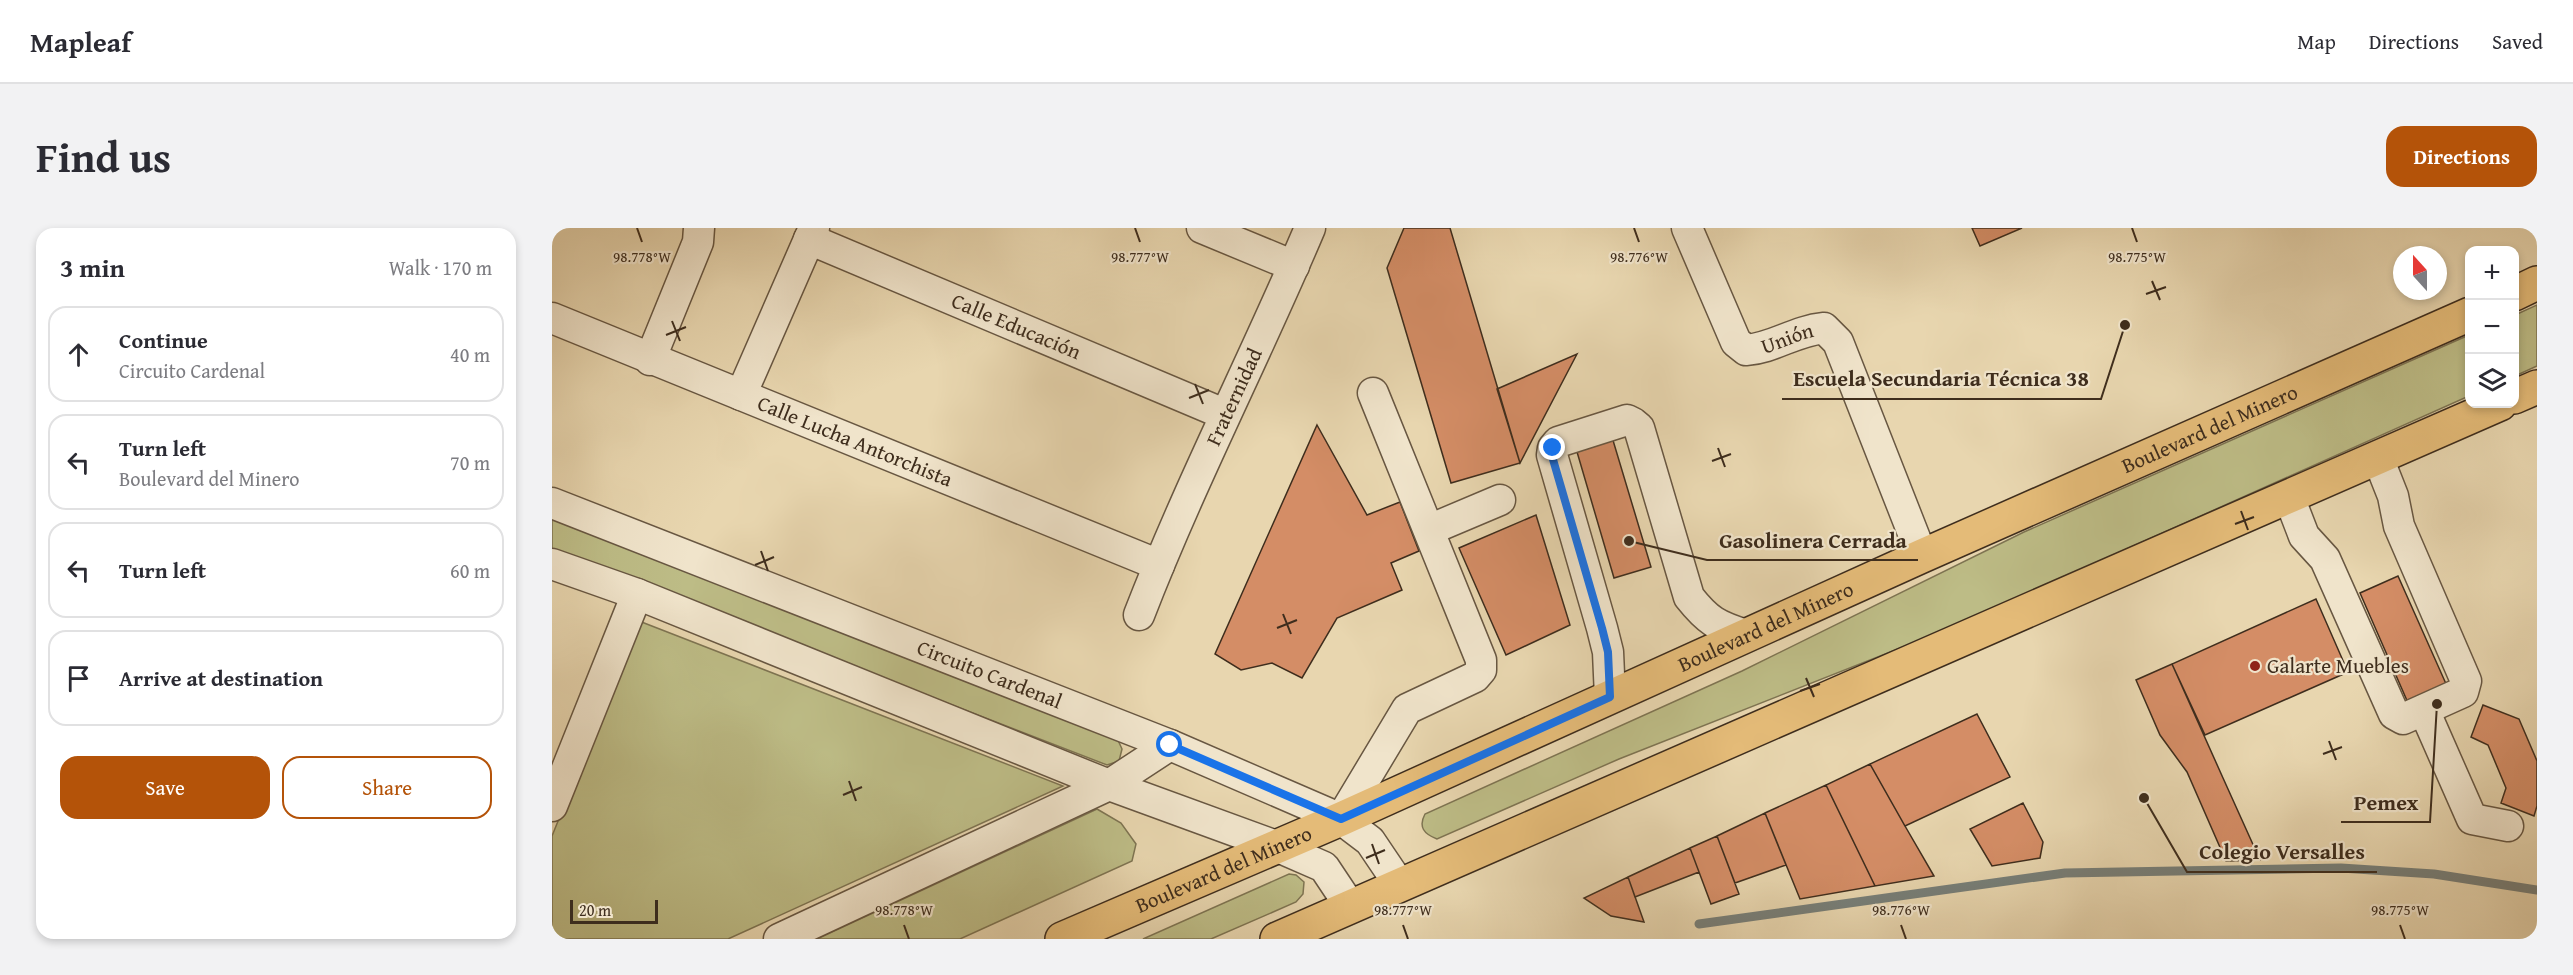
<!DOCTYPE html>
<meta charset="utf-8">
<style>
:root{--surface:#fff;--page:#f2f2f3;--text:#2b2b33;--muted:#7c7c81;--line:#e1e1e2;--accent:#b45309}
body{margin:0;font-family:"Gentium Book Plus",serif;background:var(--page);color:var(--text)}
.controls{position:absolute;right:18px;top:18px;display:grid;overflow:hidden;border-radius:12px;box-shadow:0 3px 9px #0003}
.controls button{width:54px;height:54px;display:grid;place-items:center;padding:0;border:0;border-bottom:2px solid var(--line);background:var(--surface);color:var(--text);font:30px sans-serif}
.compass{position:absolute;left:1841px;top:18px;width:54px;height:54px;border-radius:50%;background:var(--surface);box-shadow:0 3px 9px #0003;rotate:339deg}
.scale{position:absolute;left:18px;bottom:15px;width:88px;box-sizing:border-box;padding-left:6px;border:3px solid #3e2d1d;border-top:0;font-size:16px;line-height:21px;white-space:nowrap;color:#3e2d1d;-webkit-text-stroke:4px #f0e4cb;paint-order:stroke}
.stop{position:absolute;width:18px;height:18px;margin:-14px;border:4px solid #1a73e8;border-radius:50%;background:#fff}
.stop.end{background:#1a73e8;border-color:#fff;box-shadow:0 2px 6px #0008}
.list{margin:0;padding:0;list-style:none}
h2{display:flex;justify-content:space-between;align-items:center;height:78px;margin:0;padding:0 24px;font-size:26px}
h2 small{font-size:20px;font-weight:400;color:var(--muted)}
.list li{display:grid;grid-template-columns:39px 1fr auto;gap:18px;align-items:center;box-sizing:border-box;height:96px;margin:0 12px 12px;padding:0 12px;border:2px solid var(--line);border-radius:18px}
.list b{display:block;font-size:22px;white-space:nowrap}
.list p{margin:0;font-size:20px;white-space:nowrap;color:var(--muted)}
.list em{font-size:20px;font-style:normal;color:var(--muted)}
.actions{display:flex;gap:12px;padding:18px 24px}
.actions a{flex:1;padding:14px 0;border:2px solid var(--accent);border-radius:18px;text-align:center;font-size:21px;color:var(--accent)}
.actions .main{background:var(--accent);color:#fff}
.icon{flex:none;width:33px;height:33px;fill:none;stroke:currentColor;stroke-width:2;stroke-linecap:round;stroke-linejoin:round}
.map{position:relative;flex:none;width:1985px;height:711px;overflow:hidden;border-radius:18px}
header{display:flex;align-items:center;gap:36px;box-sizing:border-box;height:84px;padding:0 30px;background:var(--surface);border-bottom:2px solid var(--line)}
header strong{font-size:28px}
nav{display:flex;gap:33px;margin-inline-start:auto;font-size:21px}
.intro{display:flex;align-items:center;justify-content:space-between;box-sizing:border-box;height:144px;padding:0 36px}
h1{margin:0;font-size:42px}
.button{padding:15px 27px;border-radius:18px;background:var(--accent);color:#fff;font-size:21px;font-weight:700}
main{display:flex;gap:36px;padding:0 36px}
aside{flex:1;background:var(--surface);border-radius:18px;box-shadow:0 3px 9px #0003}
.map>svg:first-child{display:block}
.green{fill:#bdbc86;stroke:#7e7452;stroke-width:1.5}
.lines{fill:none;stroke-linecap:round;stroke-linejoin:round}
.stream{stroke:#777f79;stroke-width:9}
.building{fill:#d48d66;stroke:#3e2d1d;stroke-width:1.5}
.minor-casing{stroke:#685742;stroke-width:33}
.major-casing{stroke:#3e2d1d;stroke-width:36}
.minor{stroke:#f0e4cb;stroke-width:30}
.major{stroke:#e4bb78;stroke-width:33}
.route{stroke:#1a73e8;stroke-width:8}
.ticks{fill:none;stroke:#3e2d1d;stroke-width:2}
.poi-dot{fill:#8f2418;stroke:#f0e4cb;stroke-width:2}
.labels{text-anchor:middle;stroke-width:4.5;stroke-linejoin:round;paint-order:stroke}
.street-label{font-size:21px;fill:#3e2d1d;stroke:#f0e4cb}
.poi-label{font-size:21px;fill:#3e2d1d;stroke:#f0e4cb;text-anchor:start}
.ticks-label{font-size:15px;text-anchor:middle;fill:#3e2d1d;stroke:#f0e4cb;stroke-width:4.5;stroke-linejoin:round;paint-order:stroke}
.leader{fill:none;stroke:#3e2d1d;stroke-width:2}
.callout-dot{fill:#3e2d1d;stroke:#f0e4cb;stroke-width:2}
.callout-label{font-size:22px;text-anchor:middle;font-weight:bold;fill:#3e2d1d;stroke:#f0e4cb;stroke-width:4.5;stroke-linejoin:round;paint-order:stroke}
</style>
<header>
<strong>Mapleaf</strong>
<nav><a>Map</a><a>Directions</a><a>Saved</a></nav>
</header>
<div class="intro"><h1>Find us</h1><a class="button">Directions</a></div>
<main>
<aside>
<h2>3 min<small>Walk · 170 m</small></h2>
<ul class="list">
<li><svg class="icon" aria-label="ahead" viewBox="0 0 24 24"><path d="M12 20V5M6 11l6-6 6 6"/></svg><div><b>Continue</b><p>Circuito Cardenal</p></div><em>40 m</em></li>
<li><svg class="icon" aria-label="left" viewBox="0 0 24 24"><path d="M17 20v-9H6M10 6l-5 5 5 5"/></svg><div><b>Turn left</b><p>Boulevard del Minero</p></div><em>70 m</em></li>
<li><svg class="icon" aria-label="left" viewBox="0 0 24 24"><path d="M17 20v-9H6M10 6l-5 5 5 5"/></svg><div><b>Turn left</b></div><em>60 m</em></li>
<li><svg class="icon" aria-label="arrive" viewBox="0 0 24 24"><path d="M6 21V4h12l-3 4 3 4H6"/></svg><div><b>Arrive at destination</b></div></li>
</ul>
<div class="actions"><a class="main">Save</a><a>Share</a></div>
</aside>
<div class="map">
<svg width="1985" height="711" viewBox="0 0 1985 711">
<rect width="100%" height="100%" fill="#e8d6af"/>
<filter id="stains"><feTurbulence type="fractalNoise" baseFrequency=".00333" numOctaves="4"/><feColorMatrix values="0 0 0 0 .2 0 0 0 0 .09 0 0 0 0 .02 0 0 0 .5 -.17"/></filter>
<radialGradient id="worn" r=".72"><stop offset=".6" stop-color="#630" stop-opacity="0"/><stop offset="1" stop-color="#630" stop-opacity=".3"/></radialGradient>
<path class="green" d="M 1985,77 L 1985,138 L 1963,148 L 1963,87 Z
M 1917,107 L 1917,168 L 1389,404 L 1067,531 L 885,611 C 872,606 866,599 873,586 L 1190,443 L 1472,304 Z
M 0,291 L 565,510 L 570,521 L 567,533 L 555,537 L 0,322 Z
M 87,393 L 511,558 L 176,711 L 0,711 L 0,608 Z
M 545,581 L 569,595 L 584,616 L 580,633 L 408,711 L 265,711 Z
M 737,646 L 744,647 L 752,654 L 751,666 L 744,674 L 659,711 L 591,711 Z"/>
<g class="lines">
<path class="stream" d="M 1147,696 L 1513,645 L 1789,640 L 1882,646 L 1985,662"/>
</g>
<path class="building" d="M 852,0 L 898,0 L 968,235 L 899,255 L 835,40 Z
M 1420,0 L 1470,0 L 1428,18 Z
M 1025,126 L 968,235 L 945,161 Z
M 1054,189 L 1099,339 L 1062,350 L 1018,200 Z
M 765,197 L 815,287 L 848,274 L 867,323 L 839,335 L 850,362 L 785,390 L 750,450 L 720,435 L 689,442 L 663,426 Z
M 984,287 L 1018,397 L 954,427 L 907,320 Z
M 1846,348 L 1899,467 L 1860,484 L 1808,365 Z
M 1764,371 L 1796,444 L 1653,507 L 1620,436 Z
M 1620,436 L 1671,550 L 1708,632 L 1674,633 L 1635,544 L 1608,507 L 1584,452 Z
M 1931,477 L 1967,491 L 1985,533 L 1985,578 L 1982,588 L 1949,575 L 1954,560 L 1936,517 L 1919,509 Z
M 1425,486 L 1458,549 L 1353,598 L 1318,536 Z
M 1318,536 L 1353,598 L 1382,648 L 1323,658 L 1274,557 Z
M 1274,557 L 1323,658 L 1248,671 L 1213,585 Z
M 1471,575 L 1491,614 L 1488,630 L 1440,638 L 1418,601 Z
M 1213,585 L 1234,637 L 1183,655 L 1165,608 Z
M 1165,608 L 1187,666 L 1159,676 L 1138,620 Z
M 1138,620 L 1147,644 L 1083,669 L 1076,649 Z
M 1076,649 L 1092,694 L 1059,688 L 1032,670 Z"/>
<g class="lines">
<defs>
<g id="minor">
<path d="M 650,0 L 742,38"/>
<path id="s1" d="M 1135,0 L 1184,114 L 1194,122 C 1222,120 1242,103 1272,100 L 1286,114 L 1370,328"/>
<path id="s2" d="M 257,11 L 672,186"/>
<path id="s3" d="M 0,90 L 607,337"/>
<path d="M 98,132 L 146,14 L 147,0"/>
<path d="M 189,167 L 262,0"/>
<path d="M 1737,269 L 1752,308 L 1773,331 L 1842,486 L 1851,491 L 1911,464 L 1914,453 L 1847,298 L 1841,268 L 1826,230"/>
<path id="s4" d="M 0,275 L 618,517 L 789,591 L 818,613 L 847,656"/>
<path d="M 877,302 L 948,272"/>
<path d="M 0,336 L 85,366 L 557,557 L 724,618 L 772,639 L 798,678"/>
<path id="s5" d="M 587,387 C 638,255 703,130 758,0"/>
<path d="M 1058,469 L 1056,424 L 1050,400 L 1000,227 L 1001,220 L 1006,214 L 1075,192 L 1081,195 L 1087,200 L 1137,369 C 1156,393 1165,398 1194,407"/>
<path d="M 1872,482 L 1920,591 L 1956,598"/>
<path d="M 0,578 L 85,366"/>
<path d="M 789,591 L 855,481 L 923,449 L 929,442 L 929,432 L 821,165"/>
<path d="M 227,711 L 557,557 L 618,517"/>
</g>
<g id="major">
<path d="M 1962,66 L 1985,55"/>
<path d="M 1962,169 L 1985,159"/>
<path id="s6" d="M 510,711 L 789,591 L 1370,328 L 1918,86"/>
<path d="M 725,711 L 1948,176"/>
</g>
</defs>
<use href="#minor" class="minor-casing"/>
<use href="#major" class="major-casing"/>
<use href="#minor" class="minor"/>
<use href="#major" class="major"/>
</g>
<g class="lines">
<path class="route" d="M 618,517 L 789,591 L 1058,469 L 1056,424 L 1050,400 L 1000,228 L 1001,220"/>
</g>
<path class="ticks" d="M 85,0 L 90,14M 583,0 L 588,14M 1082,0 L 1087,14M 1580,0 L 1585,14M 1600,53 L 1608,72M 1594,66 L 1614,59M 120,93 L 128,113M 114,107 L 134,99M 643,156 L 651,176M 637,170 L 657,162M 1166,220 L 1173,239M 1160,233 L 1179,226M 1689,283 L 1696,302M 1683,296 L 1702,289M 209,323 L 216,343M 203,337 L 222,329M 731,386 L 739,406M 725,400 L 745,392M 1254,450 L 1262,469M 1248,463 L 1268,456M 1777,513 L 1784,532M 1771,526 L 1790,519M 297,553 L 304,573M 291,567 L 310,559M 820,616 L 827,636M 814,630 L 833,622M 352,697 L 357,711M 851,697 L 856,711M 1349,697 L 1354,711M 1848,697 L 1853,711"/>
<circle class="poi-dot" cx="1703" cy="438" r="6"/>
<g class="labels">
<g class="street-label">
<text dy="7" stroke="none"><textPath href="#s2" startOffset="225">Calle Educación</textPath></text>
<text dy="7" stroke="none"><textPath href="#s1" startOffset="180">Unión</textPath></text>
<text dy="7" stroke="none"><textPath href="#s5" startOffset="238">Fraternidad</textPath></text>
<text dy="7" stroke="none"><textPath href="#s6" startOffset="1256">Boulevard del Minero</textPath></text>
<text dy="7" stroke="none"><textPath href="#s3" startOffset="327">Calle Lucha Antorchista</textPath></text>
<text dy="7" stroke="none"><textPath href="#s6" startOffset="770">Boulevard del Minero</textPath></text>
<text dy="7" stroke="none"><textPath href="#s4" startOffset="470">Circuito Cardenal</textPath></text>
<text dy="7" stroke="none"><textPath href="#s6" startOffset="176">Boulevard del Minero</textPath></text>
</g>
<g class="poi-label">
<text x="1715" y="445">Galarte Muebles</text>
</g>
</g>
<g class="ticks-label">
<text x="90" y="34">98.778°W</text>
<text x="588" y="34">98.777°W</text>
<text x="1087" y="34">98.776°W</text>
<text x="1585" y="34">98.775°W</text>
<text x="352" y="687">98.778°W</text>
<text x="851" y="687">98.777°W</text>
<text x="1349" y="687">98.776°W</text>
<text x="1848" y="687">98.775°W</text>
</g>
<path class="leader" d="M1573 97L1549 171H1230M1077 313L1155 332H1366M1885 476L1878 594H1789M1592 570L1635 644H1825"/>
<g class="callout-dot">
<circle cx="1573" cy="97" r="6"/>
<circle cx="1077" cy="313" r="6"/>
<circle cx="1885" cy="476" r="6"/>
<circle cx="1592" cy="570" r="6"/>
</g>
<g class="callout-label">
<text x="1389" y="158">Escuela Secundaria Técnica 38</text>
<text x="1261" y="320">Gasolinera Cerrada</text>
<text x="1834" y="582">Pemex</text>
<text x="1730" y="631">Colegio Versalles</text>
</g>
<rect width="100%" height="100%" filter="url(#stains)"/>
<rect width="100%" height="100%" fill="url(#worn)"/>
</svg>
<div class="controls">
<button>+</button>
<button>−</button>
<button><svg class="icon" aria-label="layers" viewBox="0 0 24 24"><path d="M12 4l9 5-9 5-9-5zM3 14l9 5 9-5"/></svg></button>
</div>
<svg class="compass" viewBox="-18 -18 36 36"><path d="M0-13l5 13h-10z" fill="#e53935"/><path d="M0 13l5-13h-10z" fill="#7c7c81"/></svg>
<div class="scale">20 m</div>
<div class="stop" style="left:618px;top:517px"></div>
<div class="stop end" style="left:1001px;top:220px"></div>
</div>
</main>
